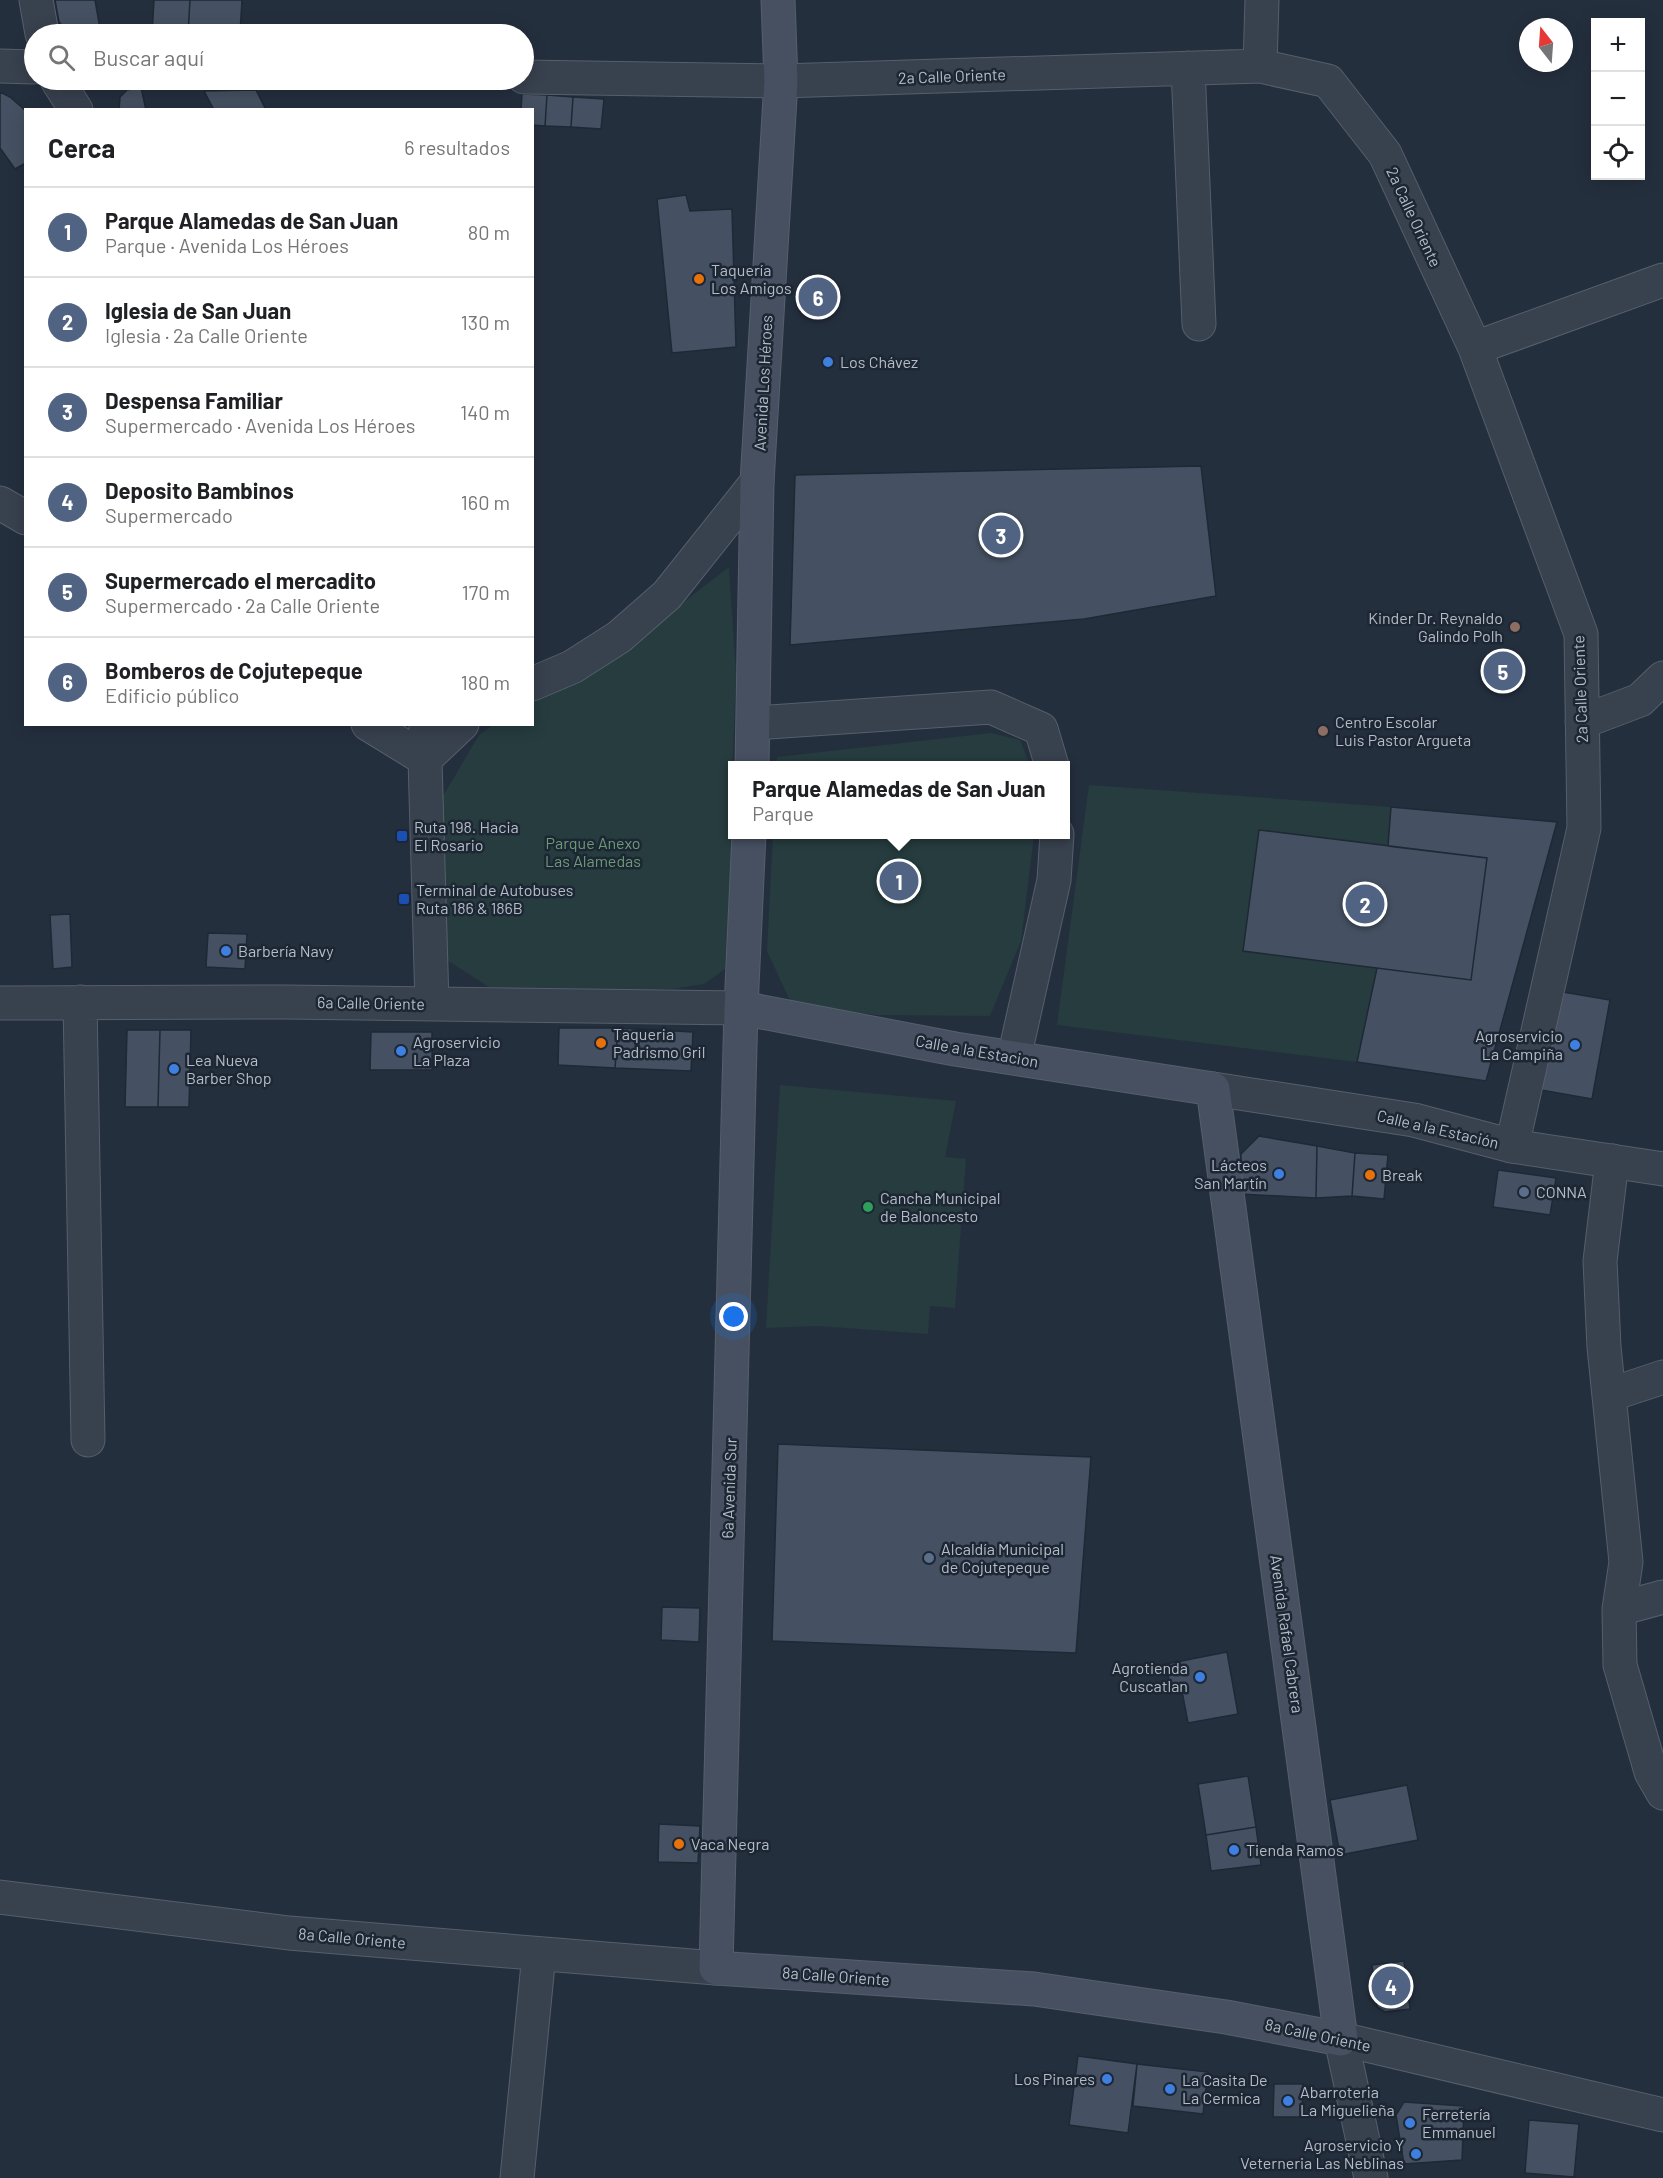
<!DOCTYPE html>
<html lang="es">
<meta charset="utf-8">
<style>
:root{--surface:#fff;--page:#f2f2f2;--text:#202124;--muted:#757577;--line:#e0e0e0;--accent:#506383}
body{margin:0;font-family:Barlow,sans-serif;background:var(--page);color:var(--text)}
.controls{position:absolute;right:18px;top:18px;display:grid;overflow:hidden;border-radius:0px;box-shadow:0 3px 15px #0003}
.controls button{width:54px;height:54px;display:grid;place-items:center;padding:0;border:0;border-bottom:2px solid var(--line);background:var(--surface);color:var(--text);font:30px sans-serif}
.compass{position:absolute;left:1519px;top:18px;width:54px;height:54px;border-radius:50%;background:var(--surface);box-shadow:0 3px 15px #0003;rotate:343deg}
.you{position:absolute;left:734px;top:1317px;width:21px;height:21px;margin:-15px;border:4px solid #fff;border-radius:50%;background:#1a73e8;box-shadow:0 0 0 9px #1a73e833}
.badge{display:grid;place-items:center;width:39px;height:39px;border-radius:50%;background:var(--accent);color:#fff;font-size:20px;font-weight:700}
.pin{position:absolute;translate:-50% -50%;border:3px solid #fff;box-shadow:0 2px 6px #0006}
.popup{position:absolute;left:728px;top:761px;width:342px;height:78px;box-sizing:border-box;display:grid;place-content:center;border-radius:0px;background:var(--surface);filter:drop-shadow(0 2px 4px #0005);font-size:20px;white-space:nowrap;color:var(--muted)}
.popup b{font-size:22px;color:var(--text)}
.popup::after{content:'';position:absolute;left:50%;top:100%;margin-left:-12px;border:12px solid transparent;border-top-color:var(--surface)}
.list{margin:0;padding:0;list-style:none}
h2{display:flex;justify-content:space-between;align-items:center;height:78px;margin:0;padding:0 24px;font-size:26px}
h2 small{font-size:20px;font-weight:400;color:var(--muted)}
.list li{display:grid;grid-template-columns:39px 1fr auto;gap:18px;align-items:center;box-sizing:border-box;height:90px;padding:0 24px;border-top:2px solid var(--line)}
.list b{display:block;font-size:22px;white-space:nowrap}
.list p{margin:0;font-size:20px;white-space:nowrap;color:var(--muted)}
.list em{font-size:20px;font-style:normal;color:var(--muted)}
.icon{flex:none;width:33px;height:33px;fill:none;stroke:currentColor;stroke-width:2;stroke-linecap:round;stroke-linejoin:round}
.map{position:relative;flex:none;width:1663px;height:2178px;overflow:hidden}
.search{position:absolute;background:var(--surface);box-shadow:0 3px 15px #0003;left:24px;top:24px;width:510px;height:66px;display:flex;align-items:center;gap:15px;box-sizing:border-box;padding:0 21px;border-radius:33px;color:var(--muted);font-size:22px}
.panel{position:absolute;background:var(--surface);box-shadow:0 3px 15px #0003;left:24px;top:108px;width:510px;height:618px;border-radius:0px}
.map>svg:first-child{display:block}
.green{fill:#263c3f}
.building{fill:#455162;stroke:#1f2835;stroke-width:1.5}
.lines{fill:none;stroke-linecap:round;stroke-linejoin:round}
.minor-casing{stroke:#565f6c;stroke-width:35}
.tertiary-casing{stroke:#565f6c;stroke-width:35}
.secondary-casing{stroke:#565f6c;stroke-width:35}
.minor{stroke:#38414e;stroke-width:33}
.tertiary{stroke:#38414e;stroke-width:33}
.secondary{stroke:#465061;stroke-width:33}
.food-dot{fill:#e8710a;stroke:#1d2633;stroke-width:2}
.shop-dot{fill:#3f7fe0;stroke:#1d2633;stroke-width:2}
.education-dot{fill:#8d6e63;stroke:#1d2633;stroke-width:2}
.transit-dot{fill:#1a4fb4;stroke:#1d2633;stroke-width:2}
.service-dot{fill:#5c6f8a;stroke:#1d2633;stroke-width:2}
.leisure-dot{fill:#2e9e5b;stroke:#1d2633;stroke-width:2}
.labels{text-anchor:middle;stroke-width:5;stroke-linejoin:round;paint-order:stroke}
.street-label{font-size:16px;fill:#b4bcc9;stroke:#1d2633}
.poi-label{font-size:16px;fill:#b4bcc9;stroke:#1d2633;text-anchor:start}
.park-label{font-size:16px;fill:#6b9a76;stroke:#1d2633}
</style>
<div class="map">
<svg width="1663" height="2178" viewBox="0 0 1663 2178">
<rect width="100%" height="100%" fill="#242f3e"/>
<path class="green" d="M 729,567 L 736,675 L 732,778 L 733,875 L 725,969 L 704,984 L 672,989 L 557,993 L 489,987 L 428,948 L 426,825 L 479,735 L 493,725 L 532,724 L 533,697 L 624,648 Z
M 991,733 L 1020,740 L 1030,765 L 776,765 L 777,757 Z
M 1089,785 L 1391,807 L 1388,846 L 1259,830 L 1243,951 L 1377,968 L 1357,1062 L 1057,1025 Z
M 773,835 L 1034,835 L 1021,941 L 990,1016 L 877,1015 L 792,1005 L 767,951 Z
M 780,1085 L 956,1101 L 945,1157 L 966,1159 L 955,1308 L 930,1306 L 928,1334 L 818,1326 L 766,1328 Z"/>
<path class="building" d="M 55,0 L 95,0 L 101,34 L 70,34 L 59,22 Z
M 154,0 L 190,0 L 188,34 L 152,34 Z
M 190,0 L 242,0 L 240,34 L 188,34 Z
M 141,87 L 146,110 L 119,110 L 120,97 L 127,90 Z
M 256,90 L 266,110 L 214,110 L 204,91 Z
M 0,92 L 10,97 L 26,111 L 26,163 L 15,169 L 0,148 Z
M 522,94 L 547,95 L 545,126 L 532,125 L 532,110 L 521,110 Z
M 547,95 L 573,97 L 571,127 L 545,126 Z
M 573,97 L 604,99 L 601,129 L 571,127 Z
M 686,195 L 690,211 L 732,209 L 736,347 L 672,353 L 657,199 Z
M 1201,466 L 1216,596 L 1084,619 L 790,645 L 795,475 Z
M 1391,807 L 1557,822 L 1486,1081 L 1357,1062 L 1377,968 L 1471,980 L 1487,858 L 1388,846 Z
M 1259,830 L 1487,858 L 1471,980 L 1243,951 Z
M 70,914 L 72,967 L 53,969 L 50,915 Z
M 208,933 L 247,934 L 245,969 L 206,967 Z
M 1557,991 L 1610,1000 L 1592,1099 L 1541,1090 Z
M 559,1028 L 618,1028 L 615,1068 L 558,1065 Z
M 618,1028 L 693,1032 L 691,1071 L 615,1068 Z
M 127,1030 L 160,1030 L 158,1107 L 125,1107 Z
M 160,1030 L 191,1030 L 189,1107 L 158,1107 Z
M 371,1032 L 432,1032 L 432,1070 L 370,1070 Z
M 1259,1136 L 1317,1146 L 1316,1198 L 1240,1194 L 1241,1154 Z
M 1317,1146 L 1355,1153 L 1352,1196 L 1316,1198 Z
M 1355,1153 L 1388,1155 L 1384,1199 L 1352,1196 Z
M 1498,1170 L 1556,1178 L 1550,1215 L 1493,1207 Z
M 778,1444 L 1091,1457 L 1076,1653 L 772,1641 Z
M 662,1607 L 700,1608 L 699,1642 L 661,1640 Z
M 1227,1652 L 1238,1714 L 1188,1723 L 1182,1691 L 1171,1693 L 1166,1664 Z
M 1248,1776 L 1256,1827 L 1206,1835 L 1198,1784 Z
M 1407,1785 L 1418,1840 L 1340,1855 L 1330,1800 Z
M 659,1824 L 700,1826 L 698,1863 L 658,1862 Z
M 1256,1827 L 1261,1865 L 1211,1871 L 1206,1835 Z
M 1404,1961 L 1410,2009 L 1385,2012 L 1377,2007 L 1372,1965 Z
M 1078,2056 L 1137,2064 L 1128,2133 L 1069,2125 Z
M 1137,2064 L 1208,2072 L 1203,2114 L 1133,2106 Z
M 1274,2084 L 1303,2084 L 1302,2117 L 1273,2117 Z
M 1404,2102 L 1464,2106 L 1462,2160 L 1404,2164 L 1396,2115 Z
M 1529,2120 L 1579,2124 L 1574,2177 L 1525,2173 Z"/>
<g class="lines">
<defs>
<path id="minor" d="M 36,0 L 42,34
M 1260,66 L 1262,0
M 1188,68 L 1199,324
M 57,80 L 76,110
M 781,81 L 1260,66 L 1328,81 L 1385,154 L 1475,348 L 1581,634 L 1584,828 L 1512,1146
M 1475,348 L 1663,280
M 0,503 L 26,518
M 532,684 L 572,667 L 619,637 L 667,595 L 757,482
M 1582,722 L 1640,700 L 1663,678
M 754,723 L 991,707 L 1041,729 L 1052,766
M 368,724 L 425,759
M 426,724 L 425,759 L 432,1004
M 425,759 L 462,724
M 80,1002 L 88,1440
M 0,1003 L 286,1002 L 741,1008
M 1014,1058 L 1054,880 L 1057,834
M 1612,1161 L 1600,1261 L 1604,1347 L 1626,1562 L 1619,1609 L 1620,1665 L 1651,1772 L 1663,1793
M 1609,1395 L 1663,1377
M 1619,1609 L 1663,1597
M 0,1897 L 289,1933 L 716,1968
M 1341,2039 L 1663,2115
M 517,2178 L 539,1954"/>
<path id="tertiary" d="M 0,66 L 34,67
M 524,77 L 781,81
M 1213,1089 L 1414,1120 L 1512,1146 L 1663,1169
M 1341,2039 L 1371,2178"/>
<path id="secondary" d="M 752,766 L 757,482 L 781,81 L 778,0
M 741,1008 L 955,1049 L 1213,1089 L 1341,2039 L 1226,2017 L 1034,1989 L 716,1968 L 741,1008 L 749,834"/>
</defs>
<use href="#minor" class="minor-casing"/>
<use href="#tertiary" class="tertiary-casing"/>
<use href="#secondary" class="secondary-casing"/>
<use href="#minor" class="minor"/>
<use href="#tertiary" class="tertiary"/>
<use href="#secondary" class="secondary"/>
</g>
<g class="food-dot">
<circle cx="699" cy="279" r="6"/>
<circle cx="601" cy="1043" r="6"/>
<circle cx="1370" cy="1175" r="6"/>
<circle cx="679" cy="1844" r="6"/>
</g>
<g class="shop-dot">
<circle cx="828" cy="362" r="6"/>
<circle cx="226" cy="951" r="6"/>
<circle cx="1575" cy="1045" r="6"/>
<circle cx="401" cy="1051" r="6"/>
<circle cx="174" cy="1069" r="6"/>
<circle cx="1279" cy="1174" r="6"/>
<circle cx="1200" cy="1677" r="6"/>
<circle cx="1234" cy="1850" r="6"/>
<circle cx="1107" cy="2079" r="6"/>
<circle cx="1170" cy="2089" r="6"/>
<circle cx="1288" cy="2101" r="6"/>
<circle cx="1410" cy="2123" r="6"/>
<circle cx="1416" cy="2154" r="6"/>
</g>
<g class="education-dot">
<circle cx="1515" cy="627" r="6"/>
<circle cx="1323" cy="731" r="6"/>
</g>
<g class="transit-dot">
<rect x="396" y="830" width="12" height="12" rx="3"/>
<rect x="398" y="893" width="12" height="12" rx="3"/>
</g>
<g class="service-dot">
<circle cx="1524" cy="1192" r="6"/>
<circle cx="929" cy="1558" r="6"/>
</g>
<circle class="leisure-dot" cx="868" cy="1207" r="6"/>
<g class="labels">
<g class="street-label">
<text transform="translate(952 76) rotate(-2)" y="6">2a Calle Oriente</text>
<text transform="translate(1414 217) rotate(65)" y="6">2a Calle Oriente</text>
<text transform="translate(763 383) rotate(-87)" y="6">Avenida Los Héroes</text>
<text transform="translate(1580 689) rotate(-92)" y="6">2a Calle Oriente</text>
<text transform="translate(371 1003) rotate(1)" y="6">6a Calle Oriente</text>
<text transform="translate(977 1051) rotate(10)" y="6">Calle a la Estacion</text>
<text transform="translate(1438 1129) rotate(13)" y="6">Calle a la Estación</text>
<text transform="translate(729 1488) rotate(-88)" y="6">6a Avenida Sur</text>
<text transform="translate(1287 1634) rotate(82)" y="6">Avenida Rafael Cabrera</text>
<text transform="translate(352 1938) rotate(5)" y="6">8a Calle Oriente</text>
<text transform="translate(836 1976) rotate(4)" y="6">8a Calle Oriente</text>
<text transform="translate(1318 2035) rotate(12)" y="6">8a Calle Oriente</text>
</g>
<g class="poi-label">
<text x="711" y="276">Taquería<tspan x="711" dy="18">Los Amigos</tspan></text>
<text x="840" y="368">Los Chávez</text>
<text x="1503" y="624" text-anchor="end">Kinder Dr. Reynaldo<tspan x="1503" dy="18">Galindo Polh</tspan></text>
<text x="1335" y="728">Centro Escolar<tspan x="1335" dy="18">Luis Pastor Argueta</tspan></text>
<text x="414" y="833">Ruta 198. Hacia<tspan x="414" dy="18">El Rosario</tspan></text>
<text x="416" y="896">Terminal de Autobuses<tspan x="416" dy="18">Ruta 186 &amp; 186B</tspan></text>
<text x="238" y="957">Barbería Navy</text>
<text x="613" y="1040">Taqueria<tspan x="613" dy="18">Padrismo Gril</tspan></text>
<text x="1563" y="1042" text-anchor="end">Agroservicio<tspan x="1563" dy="18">La Campiña</tspan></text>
<text x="413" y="1048">Agroservicio<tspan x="413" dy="18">La Plaza</tspan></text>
<text x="186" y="1066">Lea Nueva<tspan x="186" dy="18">Barber Shop</tspan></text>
<text x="1267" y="1171" text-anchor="end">Lácteos<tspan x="1267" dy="18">San Martín</tspan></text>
<text x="1382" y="1181">Break</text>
<text x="1536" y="1198">CONNA</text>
<text x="880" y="1204">Cancha Municipal<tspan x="880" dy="18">de Baloncesto</tspan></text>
<text x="941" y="1555">Alcaldía Municipal<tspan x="941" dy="18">de Cojutepeque</tspan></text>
<text x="1188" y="1674" text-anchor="end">Agrotienda<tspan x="1188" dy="18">Cuscatlan</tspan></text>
<text x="691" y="1850">Vaca Negra</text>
<text x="1246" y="1856">Tienda Ramos</text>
<text x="1095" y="2085" text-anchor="end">Los Pinares</text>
<text x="1182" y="2086">La Casita De<tspan x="1182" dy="18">La Cermica</tspan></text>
<text x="1300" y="2098">Abarroteria<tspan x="1300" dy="18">La Miguelieña</tspan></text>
<text x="1422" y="2120">Ferretería<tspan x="1422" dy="18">Emmanuel</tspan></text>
<text x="1404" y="2151" text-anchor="end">Agroservicio Y<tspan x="1404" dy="18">Veterneria Las Neblinas</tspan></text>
</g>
<g class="park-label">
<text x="593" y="849">Parque Anexo<tspan x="593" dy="18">Las Alamedas</tspan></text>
</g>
</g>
</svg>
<div class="controls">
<button>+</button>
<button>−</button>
<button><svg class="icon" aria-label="locate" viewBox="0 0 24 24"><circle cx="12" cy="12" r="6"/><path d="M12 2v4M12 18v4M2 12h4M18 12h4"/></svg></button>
</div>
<svg class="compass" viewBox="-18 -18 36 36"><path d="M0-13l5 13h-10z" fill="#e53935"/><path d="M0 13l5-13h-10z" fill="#757577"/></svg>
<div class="you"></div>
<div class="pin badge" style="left:899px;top:881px">1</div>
<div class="popup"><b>Parque Alamedas de San Juan</b>Parque</div>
<div class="pin badge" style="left:1365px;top:904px">2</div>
<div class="pin badge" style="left:1001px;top:535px">3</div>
<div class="pin badge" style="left:1391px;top:1986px">4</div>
<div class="pin badge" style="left:1503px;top:671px">5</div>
<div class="pin badge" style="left:818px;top:297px">6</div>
<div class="search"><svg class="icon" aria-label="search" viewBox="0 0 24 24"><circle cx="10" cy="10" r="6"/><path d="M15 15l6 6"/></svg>Buscar aquí</div>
<section class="panel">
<h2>Cerca<small>6 resultados</small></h2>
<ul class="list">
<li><span class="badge">1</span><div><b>Parque Alamedas de San Juan</b><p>Parque · Avenida Los Héroes</p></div><em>80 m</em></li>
<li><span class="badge">2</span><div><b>Iglesia de San Juan</b><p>Iglesia · 2a Calle Oriente</p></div><em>130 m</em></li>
<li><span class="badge">3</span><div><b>Despensa Familiar</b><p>Supermercado · Avenida Los Héroes</p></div><em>140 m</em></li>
<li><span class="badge">4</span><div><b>Deposito Bambinos</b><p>Supermercado</p></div><em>160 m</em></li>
<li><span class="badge">5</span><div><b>Supermercado el mercadito</b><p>Supermercado · 2a Calle Oriente</p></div><em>170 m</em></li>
<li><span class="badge">6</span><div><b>Bomberos de Cojutepeque</b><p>Edificio público</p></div><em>180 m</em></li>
</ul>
</section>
</div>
